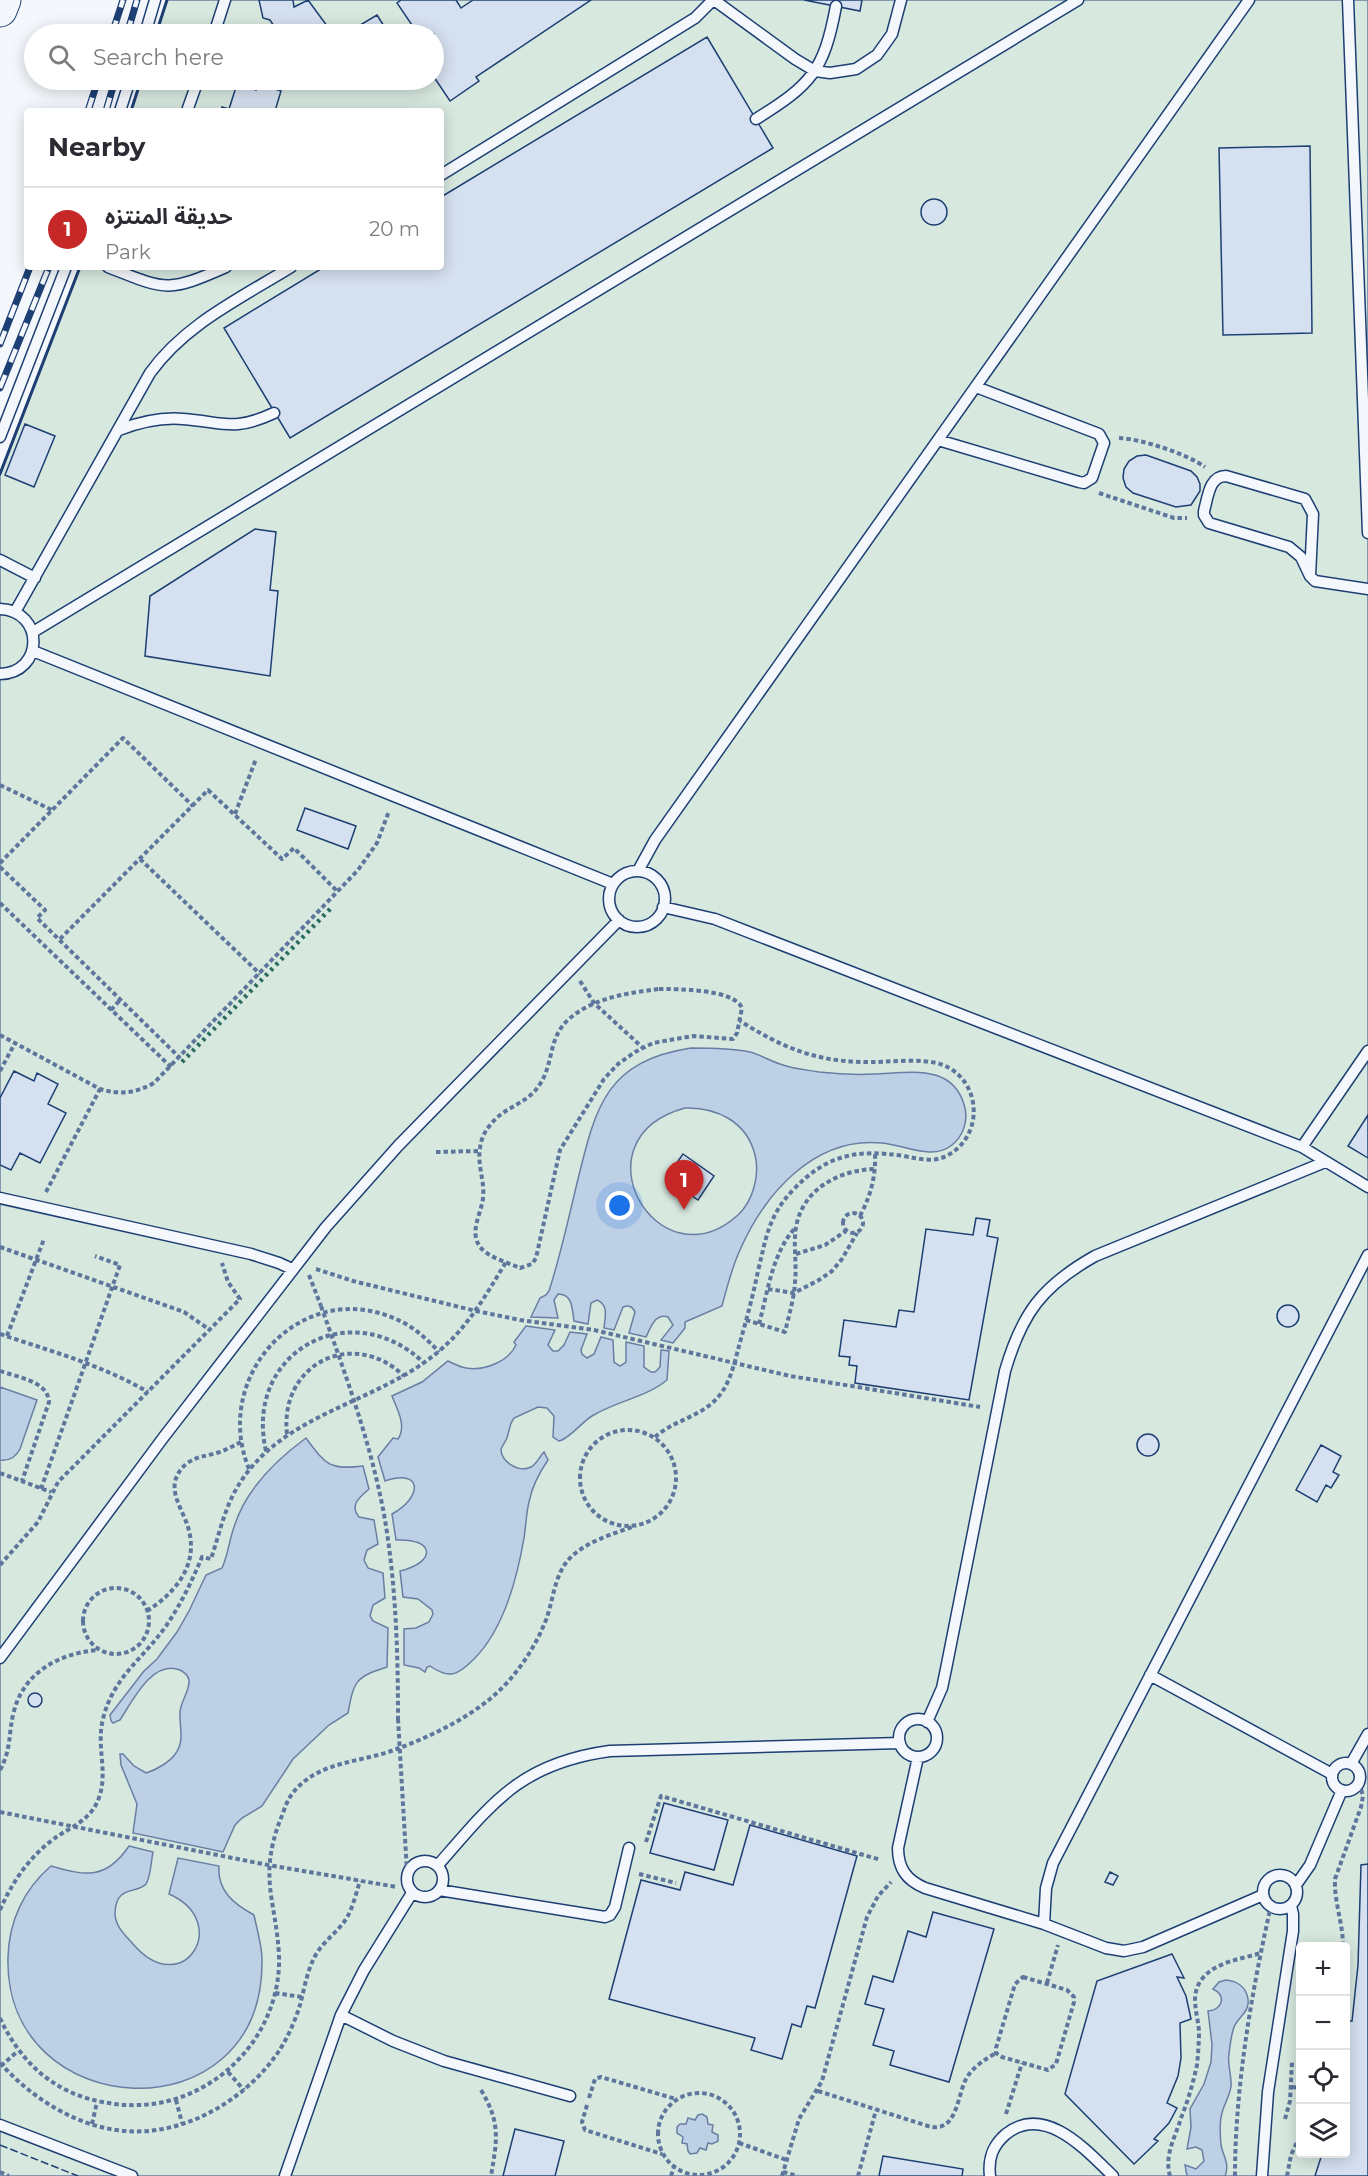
<!DOCTYPE html>
<meta charset="utf-8">
<style>
:root{--surface:#fff;--page:#f7f7f7;--text:#2b2b33;--muted:#7c7c81;--line:#e1e1e2;--accent:#c62828}
body{margin:0;font-family:Montserrat,"Noto Sans Arabic",sans-serif;background:var(--page);color:var(--text)}
.controls{position:absolute;right:18px;bottom:18px;display:grid;overflow:hidden;border-radius:6px;box-shadow:0 3px 15px #0003}
.controls button{width:54px;height:54px;display:grid;place-items:center;padding:0;border:0;border-bottom:2px solid var(--line);background:var(--surface);color:var(--text);font:30px sans-serif}
.you{position:absolute;left:620px;top:1206px;width:21px;height:21px;margin:-15px;border:4px solid #fff;border-radius:50%;background:#1a73e8;box-shadow:0 0 0 9px #1a73e833}
.badge{display:grid;place-items:center;width:39px;height:39px;border-radius:50%;background:var(--accent);color:#fff;font-size:20px;font-weight:700}
.pin{position:absolute;translate:-50% -50px;filter:drop-shadow(0 2px 3px #0008)}
.pin::after{content:'';position:absolute;top:32px;width:21px;height:18px;background:inherit;clip-path:polygon(0 0,100% 0,50% 100%)}
.list{margin:0;padding:0;list-style:none}
h2{display:flex;justify-content:space-between;align-items:center;height:78px;margin:0;padding:0 24px;font-size:26px}
h2 small{font-size:20px;font-weight:400;color:var(--muted)}
.list li{display:grid;grid-template-columns:39px 1fr auto;gap:18px;align-items:center;box-sizing:border-box;height:84px;padding:0 24px;border-top:2px solid var(--line)}
.list b{display:block;font-size:22px;white-space:nowrap}
.list p{margin:0;font-size:20px;white-space:nowrap;color:var(--muted)}
.list em{font-size:20px;font-style:normal;color:var(--muted)}
.icon{flex:none;width:33px;height:33px;fill:none;stroke:currentColor;stroke-width:2;stroke-linecap:round;stroke-linejoin:round}
.map{position:relative;flex:none;width:1368px;height:2176px;overflow:hidden}
.search{position:absolute;background:var(--surface);box-shadow:0 3px 15px #0003;left:24px;top:24px;width:420px;height:66px;display:flex;align-items:center;gap:15px;box-sizing:border-box;padding:0 21px;border-radius:33px;color:var(--muted);font-size:22px}
.panel{position:absolute;background:var(--surface);box-shadow:0 3px 15px #0003;left:24px;top:108px;width:420px;height:162px;border-radius:6px}
.map>svg:first-child{display:block}
.green{fill:#d7e8df;stroke:#687fa3;stroke-width:1.5;fill-rule:evenodd}
.water{fill:#bed0e5;stroke:#687fa3;stroke-width:1.5;fill-rule:evenodd}
.building{fill:#d5e0f0;stroke:#1d3f73;stroke-width:1.5}
.lines{fill:none;stroke-linecap:round;stroke-linejoin:round}
.service-casing{stroke:#1d3f73;stroke-width:13}
.trunk-casing{stroke:#1d3f73;stroke-width:35}
.path{stroke:#5e769c;stroke-width:4;stroke-dasharray:4.5 3;stroke-linecap:butt}
.service{stroke:#f4f7fb;stroke-width:10}
.trunk{stroke:#f4f7fb;stroke-width:33}
.rail-casing{stroke:#1d3f73;stroke-width:7}
.rail{stroke:#f4f7fb;stroke-width:4.5;stroke-dasharray:14;stroke-linecap:butt}
.path-bridge{stroke:#5e769c;stroke-width:4;stroke-dasharray:4.5 3;stroke-linecap:butt}
.hedge{stroke:#2c6c60;stroke-width:4.5;stroke-dasharray:3 4.5;stroke-linecap:butt}
.fence{stroke:#1d3f73;stroke-width:1.5;stroke-dasharray:8 3;stroke-linecap:butt}
.wall{stroke:#1d3f73;stroke-width:3}
</style>
<div class="map">
<svg width="1368" height="2176" viewBox="0 0 1368 2176">
<rect width="100%" height="100%" fill="#f4f7fb"/>
<path class="green" d="M 167,0 L 1368,0 L 1368,2176 L 0,2176 L 0,474 L 80,267 L 441,267 L 441,111 L 131,111 L 141,80 L 434,80 L 434,34 L 156,34 ZM 1300,1946 L 1346,1946 L 1346,2154 L 1300,2154 Z"/>
<path class="water" d="M 691,1048 C 710,1048 730,1048 750,1052 C 761,1055 772,1062 783,1065 C 795,1069 807,1070 819,1072 C 837,1074 855,1075 874,1074 C 908,1073 954,1062 965,1108 C 968,1122 963,1136 952,1145 C 932,1161 905,1145 882,1143 C 815,1136 765,1193 740,1250 C 732,1267 727,1287 722,1306 L 685,1322 L 685,1328 L 673,1343 L 661,1340 L 673,1325 L 668,1317 C 655,1313 651,1327 646,1337 L 629,1333 L 635,1312 C 632,1306 629,1305 623,1307 L 614,1330 L 604,1328 C 605,1317 609,1305 597,1300 L 591,1303 L 588,1324 L 574,1321 C 572,1309 573,1294 558,1294 L 554,1300 L 558,1318 L 531,1317 L 540,1298 L 546,1295 L 549,1291 C 561,1254 569,1216 578,1179 C 596,1105 607,1061 691,1048 ZM 685,1108 C 717,1107 747,1122 755,1155 C 760,1175 753,1201 738,1215 C 658,1287 572,1139 685,1108 Z
M 526,1326 L 555,1330 L 548,1345 L 553,1351 L 558,1351 L 564,1345 L 570,1332 L 587,1334 L 581,1350 L 582,1354 L 587,1358 L 594,1354 L 601,1337 L 613,1340 L 614,1362 L 620,1366 L 626,1362 L 626,1342 L 644,1346 L 644,1367 L 651,1372 L 655,1372 L 660,1367 L 661,1350 L 669,1351 L 667,1380 C 645,1398 616,1401 592,1416 C 582,1422 569,1439 559,1441 L 553,1437 L 554,1416 L 547,1408 L 538,1407 L 514,1418 L 511,1423 L 507,1438 L 501,1449 C 501,1462 519,1473 531,1467 C 536,1465 540,1456 544,1452 L 548,1460 C 539,1473 532,1487 529,1502 C 526,1514 526,1526 524,1538 C 517,1579 504,1630 473,1660 C 457,1676 449,1679 430,1666 L 427,1667 L 425,1672 L 419,1668 L 404,1665 L 404,1629 L 416,1628 L 429,1622 L 433,1614 L 432,1610 L 418,1599 L 403,1597 L 400,1571 C 437,1562 435,1538 396,1540 L 392,1514 C 422,1498 424,1468 385,1481 L 378,1457 L 393,1438 L 398,1439 C 407,1426 397,1409 392,1396 L 422,1382 L 448,1361 C 454,1364 460,1367 466,1368 C 484,1371 508,1362 516,1345 L 514,1342 Z
M 0,1387 L 37,1400 L 20,1449 C 16,1457 9,1461 0,1460 Z
M 306,1438 C 326,1465 329,1470 363,1466 L 369,1489 C 360,1497 349,1505 359,1517 L 374,1520 L 378,1544 L 367,1550 L 364,1560 L 368,1568 L 383,1573 L 385,1598 L 373,1605 L 370,1616 L 373,1621 L 388,1628 L 387,1667 C 356,1677 354,1680 348,1713 L 329,1725 L 293,1759 L 262,1806 L 242,1818 L 235,1825 L 223,1852 L 133,1833 L 137,1804 L 121,1765 L 120,1754 L 123,1754 L 134,1766 L 146,1773 C 156,1770 170,1762 176,1753 C 185,1740 179,1725 180,1712 C 181,1701 190,1690 189,1680 C 188,1675 184,1672 180,1670 C 152,1659 132,1702 120,1720 L 113,1723 L 111,1721 L 110,1715 L 144,1671 L 157,1659 L 177,1632 L 189,1611 L 206,1575 L 222,1568 C 228,1555 229,1541 234,1527 C 245,1491 276,1460 306,1438 Z
M 129,1846 L 153,1852 C 151,1861 151,1876 146,1884 C 138,1894 116,1884 115,1913 C 115,1926 125,1935 133,1944 C 183,2002 233,1922 169,1894 L 178,1858 L 219,1866 C 217,1891 234,1904 254,1915 C 257,1930 262,1945 262,1960 C 264,2139 3,2124 8,1957 C 9,1921 24,1889 51,1866 C 86,1876 106,1880 129,1846 Z
M 1226,1980 C 1237,1981 1246,1987 1248,1999 C 1250,2012 1238,2017 1234,2027 C 1231,2035 1230,2046 1229,2054 C 1227,2065 1232,2076 1231,2086 C 1230,2096 1224,2104 1222,2113 C 1219,2123 1220,2134 1221,2145 C 1223,2156 1230,2164 1225,2176 L 1187,2176 L 1185,2165 L 1196,2169 L 1204,2161 L 1202,2150 L 1196,2147 L 1187,2149 L 1191,2127 L 1190,2109 L 1204,2084 L 1211,2062 L 1212,2044 L 1208,2011 C 1222,2010 1227,1996 1213,1989 L 1219,1982 Z
M 702,2114 L 707,2117 L 708,2124 L 713,2125 L 712,2132 L 718,2135 L 718,2141 L 712,2144 L 708,2143 L 706,2150 L 700,2148 L 697,2153 L 690,2154 L 688,2151 L 687,2144 L 682,2143 L 683,2137 L 677,2133 L 677,2127 L 680,2124 L 686,2124 L 688,2118 L 695,2120 L 698,2115 Z"/>
<path class="building" d="M 259,0 L 293,0 L 294,7 L 308,0 L 333,34 L 279,34 L 270,20 L 263,18 Z
M 401,0 L 456,0 L 461,8 L 473,0 L 591,0 L 476,77 L 479,81 L 450,101 L 434,77 L 434,73 L 441,69 L 434,58 L 434,34 L 418,34 L 397,3 Z
M 804,0 L 862,0 L 860,11 Z
M 377,15 L 389,34 L 345,34 Z
M 707,37 L 773,148 L 290,438 L 224,328 L 324,267 L 441,267 L 441,197 Z
M 258,83 L 281,91 L 275,111 L 221,111 L 222,107 L 229,109 L 237,84 L 256,90 Z
M 1310,146 L 1312,333 L 1223,335 L 1219,148 Z
M921 212a13 13 0 1 1 26 0a13 13 0 1 1-26 0Z
M 25,424 L 55,436 L 34,487 L 5,475 Z
M 1146,455 L 1191,471 L 1197,477 L 1200,484 L 1200,491 L 1191,505 L 1176,507 L 1133,493 L 1126,487 L 1123,478 L 1124,469 L 1129,461 L 1137,456 Z
M 255,529 L 276,532 L 270,590 L 278,591 L 270,676 L 145,656 L 150,596 Z
M 305,808 L 356,826 L 348,849 L 297,830 Z
M 14,1071 L 34,1081 L 37,1073 L 58,1084 L 48,1104 L 66,1113 L 40,1163 L 20,1153 L 11,1170 L 0,1165 L 0,1098 Z
M 1368,1115 L 1368,1158 L 1348,1146 Z
M 683,1154 L 714,1176 L 698,1200 L 666,1178 Z
M 976,1218 L 990,1220 L 987,1236 L 998,1238 L 969,1400 L 855,1383 L 857,1366 L 849,1365 L 850,1357 L 839,1356 L 844,1320 L 896,1327 L 899,1310 L 914,1312 L 926,1229 L 973,1235 Z
M1277 1316a11 11 0 1 1 22 0a11 11 0 1 1-22 0Z
M1137 1445a11 11 0 1 1 22 0a11 11 0 1 1-22 0Z
M 1321,1445 L 1341,1456 L 1333,1472 L 1339,1475 L 1331,1488 L 1326,1485 L 1317,1502 L 1296,1490 Z
M28 1700a7 7 0 1 1 14 0a7 7 0 1 1-14 0Z
M 664,1803 L 728,1820 L 714,1870 L 650,1853 Z
M 750,1825 L 857,1856 L 815,2008 L 807,2006 L 801,2027 L 792,2024 L 782,2059 L 751,2050 L 755,2038 L 609,1999 L 641,1880 L 680,1890 L 685,1872 L 733,1885 Z
M 1368,1864 L 1368,2176 L 1315,2176 L 1322,2154 L 1346,2154 L 1346,2021 L 1352,2021 L 1358,1965 L 1361,1865 Z
M 1110,1872 L 1118,1876 L 1113,1885 L 1105,1882 Z
M 933,1912 L 994,1929 L 949,2082 L 890,2065 L 894,2051 L 873,2045 L 884,2009 L 865,2004 L 873,1976 L 893,1982 L 908,1931 L 926,1937 Z
M 1172,1954 L 1184,1978 L 1177,1977 L 1186,1996 L 1191,2019 L 1180,2023 L 1181,2058 L 1178,2076 L 1167,2103 L 1177,2108 L 1169,2123 L 1154,2139 L 1158,2141 L 1134,2164 L 1065,2094 L 1097,1981 Z
M 515,2129 L 564,2141 L 555,2176 L 503,2176 Z
M 883,2156 L 963,2169 L 962,2176 L 879,2176 Z"/>
<g class="lines">
<defs>
<path id="service" d="M 714,0 L 795,59 L 815,71 L 830,73 L 856,69 L 877,55 L 892,34 L 901,0
M 1348,0 L 1368,533
M 145,34 L 155,0
M 214,34 L 225,0
M 120,111 L 130,80
M 187,111 L 198,80
M 756,119 C 811,85 824,71 836,6
M 441,175 L 695,18 L 713,0
M 108,267 C 166,290 167,293 226,267
M 119,430 C 140,422 160,417 183,419 C 224,422 233,432 274,413
M 0,437 L 66,267
M 938,440 L 1079,482 L 1084,483 L 1092,478 L 1104,443 L 1099,434 L 976,387
M 0,560 L 35,578
M 1310,576 L 1313,514 L 1305,499 L 1226,476 C 1209,476 1208,497 1204,511 L 1204,515 L 1209,523 L 1289,547 L 1301,557 L 1310,576 L 1315,581 L 1368,589
M 0,609 C 45,611 44,673 0,674
M 15,612 L 150,373 C 185,324 241,298 291,267
M 33,632 L 1078,0
M 33,651 L 613,884
M 638,871 L 655,840 L 1249,0
M609 899a28 28 0 1 1 56 0a28 28 0 1 1-56 0Z
M 663,907 L 715,919 L 1302,1147 L 1368,1187
M 1302,1147 L 1368,1051
M 0,1198 L 251,1254 L 279,1263 L 292,1269
M 0,1658 L 163,1438 L 326,1227 L 398,1146 L 619,920
M 1150,1675 L 1332,1774
M899 1738a19 19 0 1 1 38 0a19 19 0 1 1-38 0Z
M 927,1722 L 942,1688 L 946,1669 L 1005,1371 C 1022,1313 1042,1286 1095,1256 L 1325,1162
M 918,1757 L 898,1848 C 898,1868 906,1880 925,1888 L 1044,1924 L 1106,1948 L 1124,1951 L 1143,1947 L 1263,1895
M1332 1777a14 14 0 1 1 28 0a14 14 0 1 1-28 0Z
M 1351,1764 L 1368,1734
M407 1879a18 18 0 1 1 36 0a18 18 0 1 1-36 0Z
M 438,1865 C 493,1802 521,1763 610,1751 L 900,1743
M1263 1892a17 17 0 1 1 34 0a17 17 0 1 1-34 0Z
M 1296,1885 L 1310,1865 L 1342,1790
M 439,1890 L 605,1917 L 610,1915 L 615,1907 L 629,1848
M 1044,1924 L 1046,1888 L 1053,1863 L 1368,1255
M 341,2015 L 393,2041 L 444,2061 L 570,2096
M 0,2125 L 132,2176
M 285,2176 L 341,2015 L 364,1970 L 412,1893
M 990,2176 C 988,2159 992,2146 1006,2134 C 1045,2103 1087,2151 1113,2176
M 1262,2176 L 1268,2092 L 1293,1931 L 1293,1914 L 1291,1906"/>
<path id="trunk" d="M 0,10 L 4,0"/>
</defs>
<use href="#service" class="service-casing"/>
<use href="#trunk" class="trunk-casing"/>
<path class="path" d="M 1119,438 C 1142,439 1187,454 1205,467
M 1099,493 L 1174,518 L 1187,518
M 0,785 L 52,810
M 235,814 L 256,759
M 140,859 L 260,974
M 0,863 L 123,738 L 193,806
M 0,867 L 45,910 L 37,918 L 180,1058
M 0,903 L 171,1067
M 60,939 L 208,790 L 282,859 L 294,848 L 338,892
M 580,981 L 594,1003 L 643,1048
M 659,989 C 677,989 734,989 742,1008 L 737,1033 L 733,1039 L 693,1036 L 653,1043 L 635,1052 L 618,1064 L 604,1079 L 560,1150 L 536,1258 L 532,1264 L 520,1268 C 507,1262 489,1258 480,1247 C 469,1231 481,1215 483,1198 C 485,1181 477,1165 480,1148 C 481,1139 485,1131 491,1124 C 505,1106 528,1104 540,1084 C 554,1063 548,1037 569,1019 C 593,998 627,993 659,989 Z
M 111,1010 L 121,999
M 0,1035 L 100,1089 C 120,1095 136,1093 154,1083 L 358,870 L 377,843 L 389,811
M 0,1071 L 15,1043
M 436,1152 L 479,1151
M 46,1192 L 100,1089
M843 1223a10 10 0 1 1 20 0a10 10 0 1 1-20 0Z
M 860,1216 C 871,1195 876,1176 875,1152
M 0,1247 L 184,1312 L 210,1330
M 796,1254 L 825,1245 L 846,1231
M 316,1269 L 353,1281 L 476,1311 L 520,1320 L 594,1330 L 790,1376 L 980,1407
M 309,1275 L 321,1306
M 768,1289 L 794,1293 L 819,1280 L 832,1271 L 842,1259 L 857,1233
M 746,1320 L 785,1332 C 789,1315 794,1299 795,1282 C 797,1264 793,1245 796,1227 C 803,1188 840,1170 875,1169
M 759,1324 C 768,1291 772,1254 795,1228
M 0,1334 C 50,1351 102,1365 148,1392
M 7,1336 L 44,1239
M 0,1371 C 17,1377 48,1381 49,1402 L 22,1481
M580 1478a48 48 0 1 1 96 0a48 48 0 1 1-96 0Z
M 287,1434 C 279,1364 353,1327 404,1376
M 655,1437 C 675,1419 706,1416 722,1392 C 731,1379 735,1361 739,1346 C 746,1321 753,1296 758,1271 C 766,1239 768,1216 793,1190 C 827,1154 858,1149 904,1156 C 920,1159 934,1163 948,1155 C 985,1135 981,1080 943,1065 C 922,1057 885,1063 862,1062 C 813,1061 780,1046 740,1021
M 266,1451 C 243,1352 351,1293 424,1363
M 249,1469 C 210,1374 305,1274 400,1321 C 415,1328 427,1339 439,1352
M 0,1473 L 51,1492
M 41,1489 L 120,1265 L 95,1256
M 0,1565 L 38,1522 L 58,1482 L 240,1299 L 228,1282 L 222,1263
M83 1621a33 33 0 1 1 66 0a33 33 0 1 1-66 0Z
M 147,1611 C 175,1593 198,1566 189,1531 C 184,1508 161,1487 186,1464 C 196,1456 208,1456 220,1452 C 227,1449 234,1446 241,1442
M 398,1719 L 407,1872
M 0,1770 C 12,1748 8,1733 14,1711 C 24,1672 60,1653 98,1650
M 0,1812 L 268,1865 L 397,1887
M 646,1842 L 661,1796 L 881,1860
M 639,1874 L 676,1883
M 0,1910 C 12,1882 30,1856 55,1838 C 68,1829 85,1822 94,1808 C 112,1779 95,1749 103,1719 C 113,1677 143,1659 166,1626 C 181,1604 192,1581 202,1557 L 211,1559 C 218,1538 223,1515 233,1495 C 275,1413 372,1407 438,1352 C 468,1327 486,1295 506,1262
M 1343,1946 C 1343,1923 1334,1902 1335,1879 L 1361,1807 L 1363,1796 L 1360,1785
M 1023,1977 L 1067,1990 L 1074,1997 L 1074,2002 L 1056,2064 L 1048,2070 L 1002,2057 L 996,2053 L 996,2048 L 1015,1984 Z
M 1047,1983 L 1058,1945
M 275,1993 L 302,1997
M 0,2018 C 17,2055 44,2084 83,2097 C 124,2110 166,2108 203,2087 C 250,2061 281,2010 279,1955 C 276,1901 259,1879 279,1823 C 283,1814 286,1802 292,1794 C 317,1761 359,1763 394,1750 C 427,1738 463,1721 490,1699 C 515,1678 534,1650 546,1620 C 554,1598 554,1575 570,1558 C 587,1541 613,1534 635,1526
M 0,2063 C 32,2098 76,2127 125,2131 C 185,2136 246,2100 279,2051 C 288,2037 295,2021 300,2005 C 304,1990 307,1972 314,1958 C 322,1942 337,1933 346,1919 C 353,1908 356,1893 360,1881
M 1,2066 L 18,2051
M 228,2072 L 244,2090
M 1292,2087 L 1300,2088
M 481,2090 C 501,2123 497,2140 491,2176
M 818,2091 L 928,2126 C 956,2134 957,2099 965,2081 C 971,2068 984,2060 996,2053
M658 2134a41 41 0 1 1 82 0a41 41 0 1 1-82 0Z
M 589,2098 L 595,2079 L 601,2077 L 676,2099
M 176,2100 L 182,2123
M 587,2105 L 582,2122 L 585,2130 L 662,2154
M 1006,2114 L 1022,2063
M 1285,2119 L 1290,2101 L 1292,2062
M 92,2124 L 97,2102
M 739,2143 L 787,2160
M 0,2172 L 9,2176
M 783,2172 L 798,2176
M 671,2176 L 674,2167
M 782,2176 L 799,2119 L 822,2081 L 867,1917 L 878,1896 L 891,1882
M 858,2176 L 876,2110
M 1170,2176 C 1164,2155 1175,2138 1181,2118 C 1188,2101 1193,2083 1197,2065 C 1198,2054 1199,2043 1199,2032 C 1198,2013 1189,1996 1202,1979 C 1215,1962 1241,1959 1261,1953
M 1235,2176 C 1235,2089 1251,1995 1270,1910
M 1287,2176 L 1291,2155 L 1300,2136"/>
<use href="#service" class="service"/>
<use href="#trunk" class="trunk"/>
<defs>
<path id="rail" d="M 112,34 L 123,0
M 127,34 L 137,0
M 88,111 L 98,80
M 106,111 L 115,80
M 0,344 L 30,267
M 0,388 L 49,267"/>
</defs>
<use href="#rail" class="rail-casing"/>
<use href="#rail" class="rail"/>
<path class="path-bridge" d="M 321,1306 C 346,1376 372,1446 385,1520 C 396,1586 398,1652 398,1719"/>
<path class="hedge" d="M 182,1062 L 333,906"/>
<path class="fence" d="M 0,2145 L 78,2176"/>
<path class="wall" d="M 156,34 L 167,0
M 131,111 L 141,80
M 0,474 L 80,267"/>
</g>
</svg>
<div class="controls">
<button>+</button>
<button>−</button>
<button><svg class="icon" aria-label="locate" viewBox="0 0 24 24"><circle cx="12" cy="12" r="6"/><path d="M12 2v4M12 18v4M2 12h4M18 12h4"/></svg></button>
<button><svg class="icon" aria-label="layers" viewBox="0 0 24 24"><path d="M12 4l9 5-9 5-9-5zM3 14l9 5 9-5"/></svg></button>
</div>
<div class="you"></div>
<div class="pin badge" style="left:684px;top:1210px">1</div>
<div class="search"><svg class="icon" aria-label="search" viewBox="0 0 24 24"><circle cx="10" cy="10" r="6"/><path d="M15 15l6 6"/></svg>Search here</div>
<section class="panel">
<h2>Nearby<small></small></h2>
<ul class="list">
<li><span class="badge">1</span><div><b>حديقة المنتزه</b><p>Park</p></div><em>20 m</em></li>
</ul>
</section>
</div>
